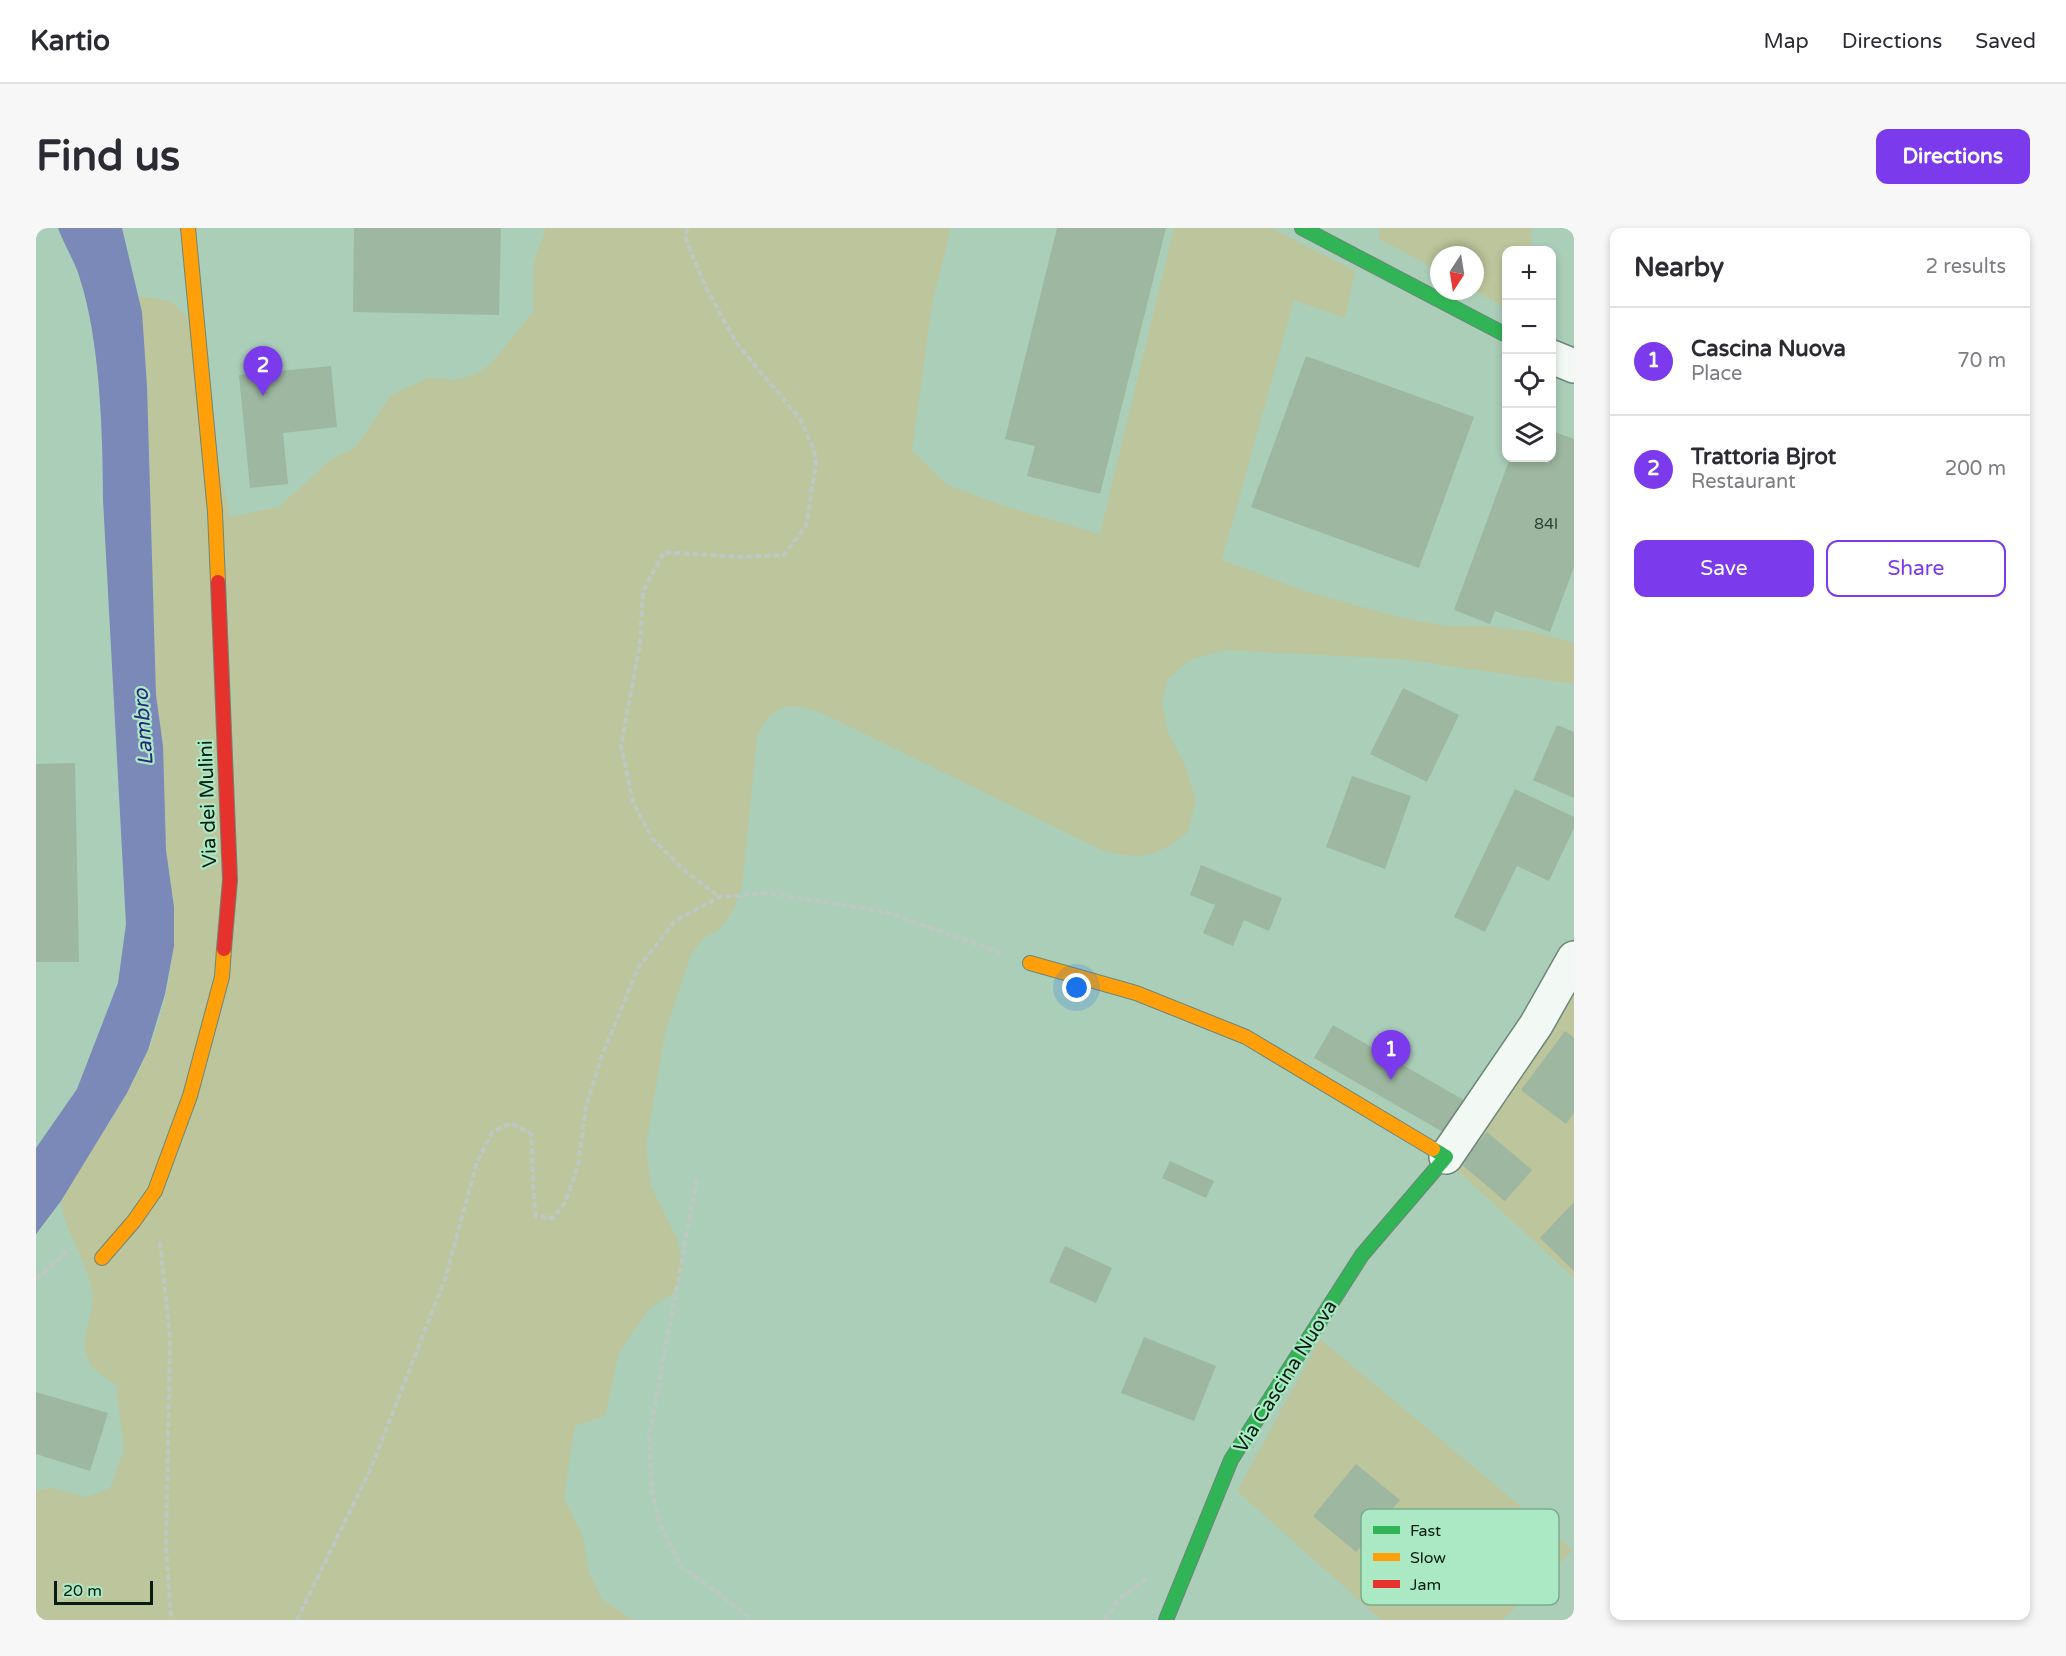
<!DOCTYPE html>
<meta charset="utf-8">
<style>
:root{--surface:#fff;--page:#f7f7f7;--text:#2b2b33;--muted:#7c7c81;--line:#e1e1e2;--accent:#7c3aed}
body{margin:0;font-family:"Varela Round",sans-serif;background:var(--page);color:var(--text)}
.controls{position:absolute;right:18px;top:18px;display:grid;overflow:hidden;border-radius:12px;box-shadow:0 3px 9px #0003}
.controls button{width:54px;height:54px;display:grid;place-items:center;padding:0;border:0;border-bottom:2px solid var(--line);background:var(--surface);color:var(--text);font:30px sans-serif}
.compass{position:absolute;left:1394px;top:18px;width:54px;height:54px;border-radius:50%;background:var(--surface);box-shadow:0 3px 9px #0003;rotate:192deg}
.scale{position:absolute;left:18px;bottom:15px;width:99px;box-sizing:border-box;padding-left:6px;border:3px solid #051e11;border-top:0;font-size:16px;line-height:21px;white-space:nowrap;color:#051e11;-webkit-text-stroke:4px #aae9c3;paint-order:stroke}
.you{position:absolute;left:1041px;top:760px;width:21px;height:21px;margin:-15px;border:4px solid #fff;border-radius:50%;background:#1a73e8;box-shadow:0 0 0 9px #1a73e833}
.badge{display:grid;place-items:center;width:39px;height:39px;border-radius:50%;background:var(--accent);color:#fff;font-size:20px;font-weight:700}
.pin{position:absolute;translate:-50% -50px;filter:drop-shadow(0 2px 3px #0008)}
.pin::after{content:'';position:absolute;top:32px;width:21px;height:18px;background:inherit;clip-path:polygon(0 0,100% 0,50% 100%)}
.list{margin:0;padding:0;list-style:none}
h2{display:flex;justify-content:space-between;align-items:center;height:78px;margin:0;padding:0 24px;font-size:26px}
h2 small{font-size:20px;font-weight:400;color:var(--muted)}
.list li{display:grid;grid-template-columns:39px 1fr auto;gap:18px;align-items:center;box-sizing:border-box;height:108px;padding:0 24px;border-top:2px solid var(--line)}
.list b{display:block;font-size:22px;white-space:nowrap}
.list p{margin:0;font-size:20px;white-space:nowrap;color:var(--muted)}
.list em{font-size:20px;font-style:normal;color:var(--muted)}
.actions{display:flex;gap:12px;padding:18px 24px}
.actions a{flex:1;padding:14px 0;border:2px solid var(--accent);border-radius:12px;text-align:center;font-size:21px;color:var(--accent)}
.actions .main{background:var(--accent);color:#fff}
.icon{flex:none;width:33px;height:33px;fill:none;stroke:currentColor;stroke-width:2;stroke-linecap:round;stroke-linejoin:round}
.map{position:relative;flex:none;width:1538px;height:1392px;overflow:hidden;border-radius:12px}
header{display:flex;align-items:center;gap:36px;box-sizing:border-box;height:84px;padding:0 30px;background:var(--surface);border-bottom:2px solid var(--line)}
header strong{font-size:28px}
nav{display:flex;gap:33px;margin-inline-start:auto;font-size:21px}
.intro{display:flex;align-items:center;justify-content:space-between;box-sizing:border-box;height:144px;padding:0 36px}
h1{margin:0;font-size:42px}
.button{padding:15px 27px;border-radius:12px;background:var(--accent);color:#fff;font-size:21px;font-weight:700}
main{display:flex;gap:36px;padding:0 36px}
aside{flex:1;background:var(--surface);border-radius:12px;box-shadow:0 3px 9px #0003}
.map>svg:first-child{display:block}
.green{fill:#bcc59b}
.water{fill:#7a89b7}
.building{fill:#9db7a0}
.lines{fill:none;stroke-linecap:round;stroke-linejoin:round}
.street-casing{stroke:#6b8778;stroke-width:36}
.fast-casing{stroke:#6b8778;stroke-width:16}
.slow-casing{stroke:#6b8778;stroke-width:16}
.jam-casing{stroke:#6b8778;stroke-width:16}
.path{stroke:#bec8c2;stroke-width:4;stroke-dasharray:6 3;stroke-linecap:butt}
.street{stroke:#f2f8f4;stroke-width:33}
.fast{stroke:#30b455;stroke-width:14}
.slow{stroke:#ff9f0a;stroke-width:14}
.jam{stroke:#e5322d;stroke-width:14}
.labels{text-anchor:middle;stroke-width:4.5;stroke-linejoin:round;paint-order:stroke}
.number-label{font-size:16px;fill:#2c4636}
.street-label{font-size:20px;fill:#051e11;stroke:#aae9c3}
.water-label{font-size:21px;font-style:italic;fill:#2b267f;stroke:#aae9c3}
.key{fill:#aae9c3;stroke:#78ac8e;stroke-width:1.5}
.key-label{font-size:16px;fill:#051e11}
</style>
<header>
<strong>Kartio</strong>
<nav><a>Map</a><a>Directions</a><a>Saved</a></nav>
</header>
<div class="intro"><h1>Find us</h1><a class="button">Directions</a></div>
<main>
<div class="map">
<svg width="1538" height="1392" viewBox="0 0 1538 1392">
<rect width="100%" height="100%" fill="#abceb9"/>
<path class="green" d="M 510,0 L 915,0 L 896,76 L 876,222 L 911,257 L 968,278 L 1064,306 L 1138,0 L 1235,0 L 1319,43 L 1309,90 L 1258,72 L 1186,332 L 1269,363 L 1362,389 L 1411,398 L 1450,398 L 1498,404 L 1538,415 L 1538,456 L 1365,431 L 1188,422 L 1154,432 L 1132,451 L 1126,473 L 1131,502 L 1149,537 L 1160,572 L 1152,604 C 1120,629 1106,633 1066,622 L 790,487 C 757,474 738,472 721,509 L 706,660 L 697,683 L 685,700 L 669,709 L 655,726 L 629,805 L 610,919 L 615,958 L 641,1011 L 647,1039 L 640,1063 L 614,1080 L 583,1124 L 569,1188 L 539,1198 L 528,1269 L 547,1309 L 553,1344 L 566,1371 L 597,1392 L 0,1392 L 0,1262 L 16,1260 L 50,1269 L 74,1260 L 88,1222 L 80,1157 C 73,1151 60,1144 55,1137 C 39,1113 60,1088 56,1064 C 51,1032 29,1006 25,973 C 53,924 89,876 112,823 C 130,781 140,727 138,681 C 136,659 131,638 130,617 C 127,567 127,517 120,467 L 111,158 L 103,68 L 134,73 L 151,89 L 194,289 L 243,279 L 297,230 L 319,220 L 355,167 L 392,150 L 419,152 L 438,147 L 456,135 L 497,84 L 498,34 Z
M 1344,0 L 1496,0 L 1495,22 L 1470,22 L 1470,80 L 1439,63 L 1439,27 L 1403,27 L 1403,43 L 1342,10 Z
M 1538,759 L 1538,1050 L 1418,939 Z
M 1284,1111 L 1537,1322 L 1467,1392 L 1345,1392 L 1201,1263 Z"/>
<path class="water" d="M 22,0 L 86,0 L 106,84 L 111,158 L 120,467 L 127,518 L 130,622 L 138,679 L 138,718 L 129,766 L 112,822 L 91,865 L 25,973 L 0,1006 L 0,920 L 41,861 L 82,755 L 90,696 L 67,272 C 67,208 64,112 44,51 C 39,33 28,17 22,0 Z"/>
<path class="building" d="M 318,0 L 465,0 L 463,87 L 317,84 Z
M 1021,0 L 1130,0 L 1064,266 L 991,248 L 999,218 L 969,211 Z
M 1270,128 L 1438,189 L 1383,340 L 1215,279 Z
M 295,138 L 301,199 L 247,205 L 252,256 L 214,260 L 203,147 Z
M 1516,203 L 1538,211 L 1538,339 L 1514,404 L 1459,383 L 1454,396 L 1418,382 L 1474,230 L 1516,230 Z
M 1367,460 L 1423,487 L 1391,554 L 1334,526 Z
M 1521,497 L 1538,504 L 1538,570 L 1497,552 Z
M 39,535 L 43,734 L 0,734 L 0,536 Z
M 1316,548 L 1375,568 L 1349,641 L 1290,619 Z
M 1479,561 L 1538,589 L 1538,600 L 1513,653 L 1481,638 L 1449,704 L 1418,689 Z
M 1165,637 L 1246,670 L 1233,703 L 1208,692 L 1197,718 L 1167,705 L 1179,677 L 1154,667 Z
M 1297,797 L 1433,875 L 1414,908 L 1278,830 Z
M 1529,803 L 1538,810 L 1538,885 L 1530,896 L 1485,862 Z
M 1451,904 L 1496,942 L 1469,973 L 1424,935 Z
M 1134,933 L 1178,953 L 1170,970 L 1126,950 Z
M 1538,974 L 1538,1043 L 1504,1010 Z
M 1029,1018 L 1076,1040 L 1060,1075 L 1013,1054 Z
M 1108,1109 L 1180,1138 L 1158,1193 L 1085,1165 Z
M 0,1164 L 72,1185 L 54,1243 L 0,1226 Z
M 1320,1236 L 1364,1272 L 1320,1324 L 1277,1288 Z"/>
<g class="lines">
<defs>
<path id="street" d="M 1516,129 L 1538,138
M 1410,929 L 1500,797 L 1538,730"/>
<path id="fast" d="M 1266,0 L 1470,107
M 1130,1392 L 1195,1232 L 1326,1027 L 1410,929 L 1397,921"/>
<path id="slow" d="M 152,0 L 179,284 L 182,354
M 994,735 L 1100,765 L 1210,809 L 1397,921
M 66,1030 L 98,993 L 119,963 L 154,868 L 186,749 L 188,721"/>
<path id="jam" d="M 182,354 L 194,652 L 188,721"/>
</defs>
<use href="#street" class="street-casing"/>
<use href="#fast" class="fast-casing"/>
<use href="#slow" class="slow-casing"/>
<use href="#jam" class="jam-casing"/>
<path class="path" d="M 651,0 L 650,12 L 669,58 L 701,116 L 764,191 L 778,222 L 780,236 L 770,298 L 748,327 L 705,329 L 628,324 L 607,363 L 604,416 L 585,518 L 597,574 L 616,610 L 647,641 L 683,669
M 661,951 L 613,1209 L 616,1263 L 624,1297 L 645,1338 L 717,1392
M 124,1014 L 134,1110 L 130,1318 L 135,1392
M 0,1051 L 35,1020
M 261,1392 L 335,1240 L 409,1051 L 441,934 L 456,904 L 475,895 L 495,906 C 497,934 496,961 500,988 L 517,990 L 529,975 L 542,938 L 550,878 L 565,830 L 602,740 L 639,693 L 683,669 L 732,665 L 850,684 L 965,725
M 1068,1392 L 1083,1371 L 1110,1351"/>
<use href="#street" class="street"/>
<use href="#fast" class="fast"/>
<use href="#slow" class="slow"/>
<use href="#jam" class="jam"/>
</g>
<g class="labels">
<g class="number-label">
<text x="1510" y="301">84l</text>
</g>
<g class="street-label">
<text transform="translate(171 576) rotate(-92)" y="7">Via dei Mulini</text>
<text transform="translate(1249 1148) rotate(-58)" y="7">Via Cascina Nuova</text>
</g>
<g class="water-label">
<text transform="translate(107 499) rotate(-94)" y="7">Lambro</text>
</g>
</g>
<rect x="1325" y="1281" width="198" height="96" rx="9" class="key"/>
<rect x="1337" y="1298" width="27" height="8" fill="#30b455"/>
<rect x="1337" y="1325" width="27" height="8" fill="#ff9f0a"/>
<rect x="1337" y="1352" width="27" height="8" fill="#e5322d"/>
<g class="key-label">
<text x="1374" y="1308">Fast</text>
<text x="1374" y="1335">Slow</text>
<text x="1374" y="1362">Jam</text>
</g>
</svg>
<div class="controls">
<button>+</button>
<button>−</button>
<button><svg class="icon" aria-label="locate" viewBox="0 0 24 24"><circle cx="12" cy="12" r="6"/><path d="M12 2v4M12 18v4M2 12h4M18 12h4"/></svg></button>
<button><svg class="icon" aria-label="layers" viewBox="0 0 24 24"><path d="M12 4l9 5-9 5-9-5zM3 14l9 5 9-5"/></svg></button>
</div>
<svg class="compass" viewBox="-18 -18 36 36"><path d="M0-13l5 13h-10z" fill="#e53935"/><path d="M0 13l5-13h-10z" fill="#7c7c81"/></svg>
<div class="scale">20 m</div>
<div class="you"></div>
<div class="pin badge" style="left:1355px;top:852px">1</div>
<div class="pin badge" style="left:227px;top:168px">2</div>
</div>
<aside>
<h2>Nearby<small>2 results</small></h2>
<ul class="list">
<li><span class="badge">1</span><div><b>Cascina Nuova</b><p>Place</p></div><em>70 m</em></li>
<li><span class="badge">2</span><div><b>Trattoria Bjrot</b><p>Restaurant</p></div><em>200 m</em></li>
</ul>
<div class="actions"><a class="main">Save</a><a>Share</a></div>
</aside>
</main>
